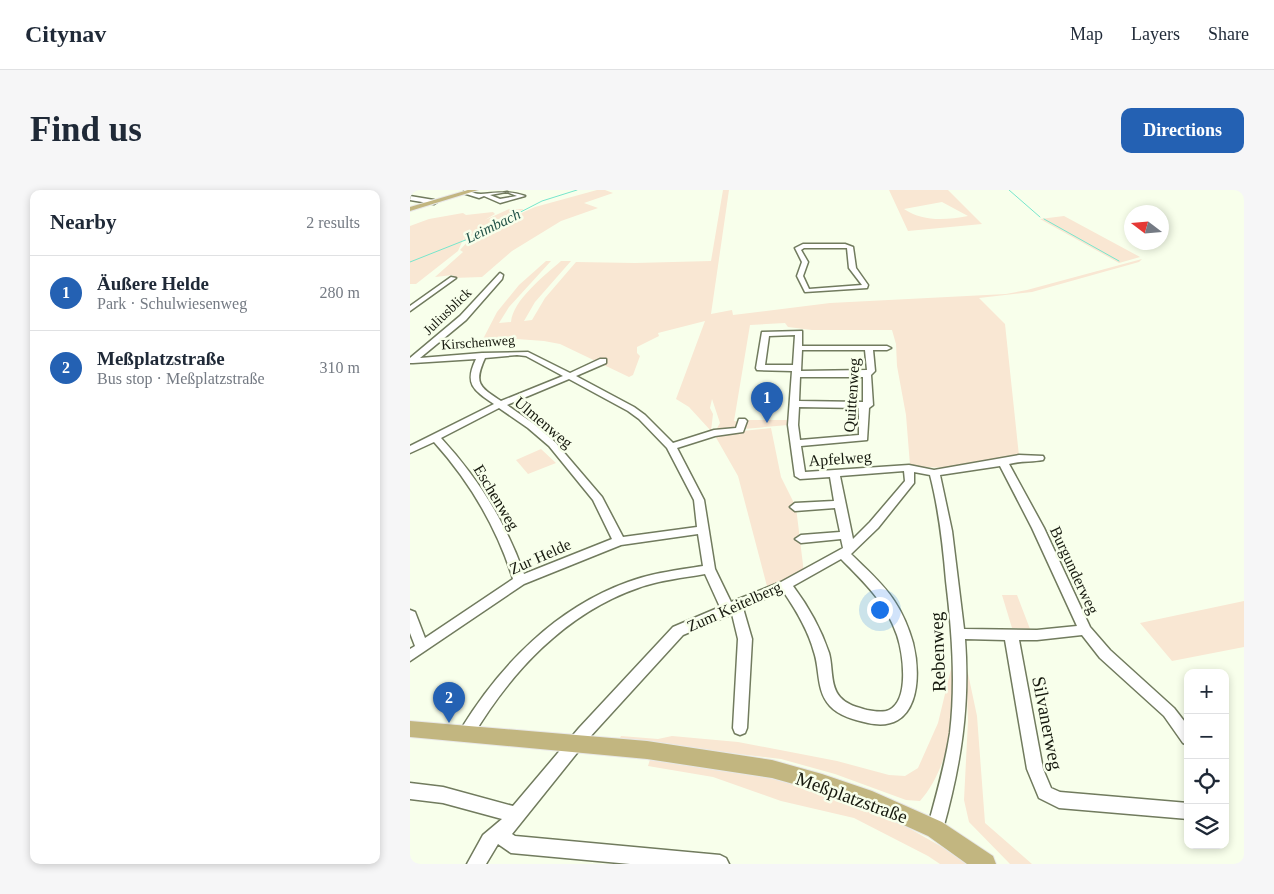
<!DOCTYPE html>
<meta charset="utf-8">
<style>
:root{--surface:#fff;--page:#f6f6f7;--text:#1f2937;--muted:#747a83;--line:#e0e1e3;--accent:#2461b3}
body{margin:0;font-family:"Times New Roman",serif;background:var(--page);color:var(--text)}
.controls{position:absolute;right:15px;bottom:15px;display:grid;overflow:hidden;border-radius:10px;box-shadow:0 2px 8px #0003}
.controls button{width:45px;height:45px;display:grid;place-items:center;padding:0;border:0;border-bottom:1px solid var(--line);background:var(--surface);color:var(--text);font:25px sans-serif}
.compass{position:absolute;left:714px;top:15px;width:45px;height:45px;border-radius:50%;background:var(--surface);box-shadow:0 2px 8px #0003;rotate:286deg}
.you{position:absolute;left:469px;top:419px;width:18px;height:18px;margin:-12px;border:4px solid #fff;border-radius:50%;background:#1a73e8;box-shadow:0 0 0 8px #1a73e833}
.badge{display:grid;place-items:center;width:32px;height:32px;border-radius:50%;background:var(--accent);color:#fff;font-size:16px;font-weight:700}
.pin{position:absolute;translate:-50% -41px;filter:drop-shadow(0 1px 2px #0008)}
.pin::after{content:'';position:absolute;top:26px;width:18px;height:15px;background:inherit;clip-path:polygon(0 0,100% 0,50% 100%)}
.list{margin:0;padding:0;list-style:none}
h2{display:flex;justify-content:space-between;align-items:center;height:65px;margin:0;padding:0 20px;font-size:21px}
h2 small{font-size:16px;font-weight:400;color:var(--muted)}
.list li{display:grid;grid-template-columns:32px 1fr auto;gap:15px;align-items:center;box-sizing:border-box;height:75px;padding:0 20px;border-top:1px solid var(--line)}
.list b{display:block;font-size:19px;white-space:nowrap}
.list p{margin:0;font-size:16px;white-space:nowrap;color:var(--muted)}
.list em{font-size:16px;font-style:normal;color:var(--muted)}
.icon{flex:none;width:28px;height:28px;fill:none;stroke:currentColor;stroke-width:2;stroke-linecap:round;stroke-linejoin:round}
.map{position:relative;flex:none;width:834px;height:674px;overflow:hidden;border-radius:10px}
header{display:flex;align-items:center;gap:30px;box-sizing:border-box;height:70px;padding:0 25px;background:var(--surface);border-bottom:1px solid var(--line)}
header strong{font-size:24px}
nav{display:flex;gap:28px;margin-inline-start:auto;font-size:18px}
.intro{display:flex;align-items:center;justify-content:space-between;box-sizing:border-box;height:120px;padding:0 30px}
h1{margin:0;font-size:35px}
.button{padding:12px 22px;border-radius:10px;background:var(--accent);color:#fff;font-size:18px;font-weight:700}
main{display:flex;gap:30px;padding:0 30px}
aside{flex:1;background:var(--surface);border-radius:10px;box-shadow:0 2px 8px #0003}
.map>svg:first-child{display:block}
.green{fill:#f9e7d3;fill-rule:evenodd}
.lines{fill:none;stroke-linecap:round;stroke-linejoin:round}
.stream{stroke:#77e6cc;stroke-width:1}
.minor-casing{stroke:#717b5e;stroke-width:3}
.major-casing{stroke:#e8e8e7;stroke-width:2}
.minor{fill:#fff;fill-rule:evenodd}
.major{fill:#c2b680;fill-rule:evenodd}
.labels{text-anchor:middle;stroke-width:5;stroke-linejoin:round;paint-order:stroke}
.far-street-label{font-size:14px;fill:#16190e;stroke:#f8ffeb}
.far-water-label{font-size:15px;font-style:italic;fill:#215247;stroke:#f8ffeb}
.street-label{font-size:16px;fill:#16190e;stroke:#f8ffeb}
.near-street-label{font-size:19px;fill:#16190e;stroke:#f8ffeb}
</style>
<header>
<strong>Citynav</strong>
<nav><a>Map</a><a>Layers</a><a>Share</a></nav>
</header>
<div class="intro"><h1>Find us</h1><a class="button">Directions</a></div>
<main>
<aside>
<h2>Nearby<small>2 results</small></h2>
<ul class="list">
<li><span class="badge">1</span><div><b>Äußere Helde</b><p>Park · Schulwiesenweg</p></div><em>280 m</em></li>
<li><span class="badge">2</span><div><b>Meßplatzstraße</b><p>Bus stop · Meßplatzstraße</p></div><em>310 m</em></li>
</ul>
</aside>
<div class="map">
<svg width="834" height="674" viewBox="0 0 834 674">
<rect width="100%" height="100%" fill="#f8ffeb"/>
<path class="green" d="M 187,0 L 195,0 L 203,3 L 174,13 L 188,18 L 151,31 L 102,61 L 72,87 L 43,88 L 43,85 L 25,87 L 53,62 L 50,60 L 59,50 L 80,38 L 88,38 L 103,27 L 125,17 Z
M 313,0 L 319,0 L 301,124 L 322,120 L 323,125 L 420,113 L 596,104 L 617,100 L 732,69 L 729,72 L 622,102 L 569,108 L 595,134 L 609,266 C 573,272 537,282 500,275 L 496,225 L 487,176 L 486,154 L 482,140 L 402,140 L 378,137 L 375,133 L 340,135 L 324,231 L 329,232 L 328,237 L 306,240 L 310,233 L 302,209 L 300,218 L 303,224 L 301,241 L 279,217 L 266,209 L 295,131 L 248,143 L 249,146 L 227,157 L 227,163 L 230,166 L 223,185 L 219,187 L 150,154 L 134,151 L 107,149 L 72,151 L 87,122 L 109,95 L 136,71 L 141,71 L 99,117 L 89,133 L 101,132 C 103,110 134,86 151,71 L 161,71 L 125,112 L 114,131 L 122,130 L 135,108 L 166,72 L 225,73 L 301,71 Z
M 479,0 L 538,0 L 572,34 L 498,41 ZM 532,12 L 558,26 C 536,30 513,32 494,19 Z
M 99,19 L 114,19 L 53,51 L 55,45 L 48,61 L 6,94 L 0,94 L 0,36 L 19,29 L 53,23 L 56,25 L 83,22 L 85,24 L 75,30 Z
M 654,26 L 730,67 L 709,73 L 630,29 Z
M 335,230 L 379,230 L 378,235 L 334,239 Z
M 361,238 L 371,287 L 386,317 L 394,383 L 358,400 L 328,286 L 304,244 Z
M 131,259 L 146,273 L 118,284 L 106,270 Z
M 592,405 L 607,405 L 620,439 L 602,438 Z
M 834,411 L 834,457 L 762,471 L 730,433 Z
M 544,453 C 549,502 544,573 510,611 L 496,610 L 425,584 L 371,569 L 209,550 L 211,546 L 248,549 L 262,546 L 328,552 L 427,571 L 479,585 L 495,586 L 508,578 L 528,533 L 541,479 Z
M 556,474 L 567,526 L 575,633 L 622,674 L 600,674 L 559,632 L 554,610 L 558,531 Z
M 241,566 L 390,592 L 442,612 L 488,632 L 562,674 L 530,674 L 518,666 L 444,628 L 371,611 L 303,587 L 238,576 Z"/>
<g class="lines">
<path class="stream" d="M 599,0 L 630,27
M 634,29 L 709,71
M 0,72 L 58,49 L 132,11 L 167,0"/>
<defs>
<path id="minor" d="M 55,0 C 60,2 66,4 71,4 C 87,3 99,0 115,6 L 90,13 L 74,6 L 69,8 L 53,3 ZM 97,2 L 107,6 L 90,9 L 80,5 Z
M 0,6 L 24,10 L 27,12 L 24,14 L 0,10 Z
M 435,54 L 443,57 L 446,78 L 458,95 L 457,98 L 395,102 L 387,86 L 392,72 L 385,58 L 393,54 ZM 394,58 L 437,58 L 439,78 L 452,95 L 399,99 L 393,86 L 398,72 L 391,60 Z
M 90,83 L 93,85 L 92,89 L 56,130 L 10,168 L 72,163 L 118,162 L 160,183 L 190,169 L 196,169 L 196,173 L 166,186 L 224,217 L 235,225 L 263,253 L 304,240 L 326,238 L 329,229 L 335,229 L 337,231 L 333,242 L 305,246 L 267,258 L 294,310 L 305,379 L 321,412 L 371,392 L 433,358 L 431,349 L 391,353 L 385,349 L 391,345 L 430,342 L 425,318 L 385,321 L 380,317 L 385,313 L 424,311 L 420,287 L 390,289 L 385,286 L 378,235 L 382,181 L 347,180 L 346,178 L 352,142 L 392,141 L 392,156 L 477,156 L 481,158 L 477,160 L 463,160 L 465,181 L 461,185 L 463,215 L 459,218 L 457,250 L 391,256 L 395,282 L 499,275 L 524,280 L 609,265 L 633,266 L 634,268 L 633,270 C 621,272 610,271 599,274 L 634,338 L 680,437 L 700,460 L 764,518 L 778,536 L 778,555 L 773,553 L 754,526 L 690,468 L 672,445 L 627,450 L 609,450 L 633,579 L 641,598 L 650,602 L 778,613 L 778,629 L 649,618 L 629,608 L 617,579 L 595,450 L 555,449 C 560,517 551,574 533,639 L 531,645 L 525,647 L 519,645 L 517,639 C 526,607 535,575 540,543 C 546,492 542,441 536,391 C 533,355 529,320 520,285 L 504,282 L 504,293 L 468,338 L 441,364 C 456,379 473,393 485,412 C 493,424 499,439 503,453 C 512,489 508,544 458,533 C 445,530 429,526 420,516 C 406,501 410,479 404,462 C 398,440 386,420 373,401 L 333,418 L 342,449 L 337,538 L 335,543 L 330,545 L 325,543 L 323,538 L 328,449 L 322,424 L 273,445 L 179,548 L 102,644 L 105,646 L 310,665 L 316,668 L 319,674 L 220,674 L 101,663 L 88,654 L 76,674 L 57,674 L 73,645 L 92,629 L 33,613 L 0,609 L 0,593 L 33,597 L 103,616 L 169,538 L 263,437 L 310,417 L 295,384 C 273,388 250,390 228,398 C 155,423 99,484 61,549 L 56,551 L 51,549 L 48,544 L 51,539 C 90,475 146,418 218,392 C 242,383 267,380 293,376 L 288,344 L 211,355 L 114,394 L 0,471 L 0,459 L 5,456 L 0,443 L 0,420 L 5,422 L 15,448 L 103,389 C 87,338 60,292 24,252 L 0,263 L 0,256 L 84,214 C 63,200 54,194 66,169 L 3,173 L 0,173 L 0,168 L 50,126 ZM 385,145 L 383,175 L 355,175 L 359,146 ZM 392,160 L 455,160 L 457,180 L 391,181 ZM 107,165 L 116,166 L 153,186 L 91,211 C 70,197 63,194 75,168 ZM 390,187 L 453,187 L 453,212 L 389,211 ZM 159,189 L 218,221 L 229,229 L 257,258 L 284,310 L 287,337 L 213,347 L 192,307 L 145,252 L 124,234 L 97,215 ZM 389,217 L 449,218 L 449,245 L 390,250 L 388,235 ZM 89,218 L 118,238 L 139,256 L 183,310 L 202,349 L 114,384 C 96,333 68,288 31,248 ZM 590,276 L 622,338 L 667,436 L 627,440 L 554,439 L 542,341 L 530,285 ZM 494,281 L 495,291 L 460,332 L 443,349 L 430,286 ZM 431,369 C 455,393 476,413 487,445 C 493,463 500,510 479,520 C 473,523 463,521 457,520 C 447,517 437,515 430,507 C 420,496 423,477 419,463 C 411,439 398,416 383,396 Z
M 41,87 L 46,88 L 0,121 L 0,116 Z"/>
<path id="major" d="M 58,0 L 68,0 L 0,21 L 0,17 Z
M 0,531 L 237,551 L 362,570 L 412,584 L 462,601 L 532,632 L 583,666 L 586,674 L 557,674 L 518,646 L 458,619 L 412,602 L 362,588 L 237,569 L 0,547 Z"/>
</defs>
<use href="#minor" class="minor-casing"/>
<use href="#major" class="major-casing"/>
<use href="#minor" class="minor"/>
<use href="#major" class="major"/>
</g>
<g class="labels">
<g class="far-street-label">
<text transform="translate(37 121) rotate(-44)" y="5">Juliusblick</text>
<text transform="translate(68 152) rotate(-4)" y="5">Kirschenweg</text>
</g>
<g class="far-water-label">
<text transform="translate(83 36) rotate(-26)" y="5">Leimbach</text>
</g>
<g class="street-label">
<text transform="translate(441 205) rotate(-86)" y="6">Quittenweg</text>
<text transform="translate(134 232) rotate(40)" y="6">Ulmenweg</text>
<text transform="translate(430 268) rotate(-4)" y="6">Apfelweg</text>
<text transform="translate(87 307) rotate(59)" y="6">Eschenweg</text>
<text transform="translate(130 366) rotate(-24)" y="6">Zur Helde</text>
<text transform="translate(665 380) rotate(65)" y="6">Burgunderweg</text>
<text transform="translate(324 416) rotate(-24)" y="6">Zum Keitelberg</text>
</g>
<g class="near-street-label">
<text transform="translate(527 462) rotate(-92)" y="7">Rebenweg</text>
<text transform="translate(638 533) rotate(79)" y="7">Silvanerweg</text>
<text transform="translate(442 607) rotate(20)" y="7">Meßplatzstraße</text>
</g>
</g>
</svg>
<div class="controls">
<button>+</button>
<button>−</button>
<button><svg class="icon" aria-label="locate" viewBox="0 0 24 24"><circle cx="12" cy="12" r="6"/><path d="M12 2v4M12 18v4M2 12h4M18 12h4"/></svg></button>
<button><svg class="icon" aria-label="layers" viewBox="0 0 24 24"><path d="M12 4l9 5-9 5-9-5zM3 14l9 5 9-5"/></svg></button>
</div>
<svg class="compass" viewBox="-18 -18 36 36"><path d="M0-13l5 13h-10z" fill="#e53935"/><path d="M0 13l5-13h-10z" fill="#747a83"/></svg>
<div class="you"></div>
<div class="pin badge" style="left:357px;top:233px">1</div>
<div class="pin badge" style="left:39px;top:533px">2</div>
</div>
</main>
